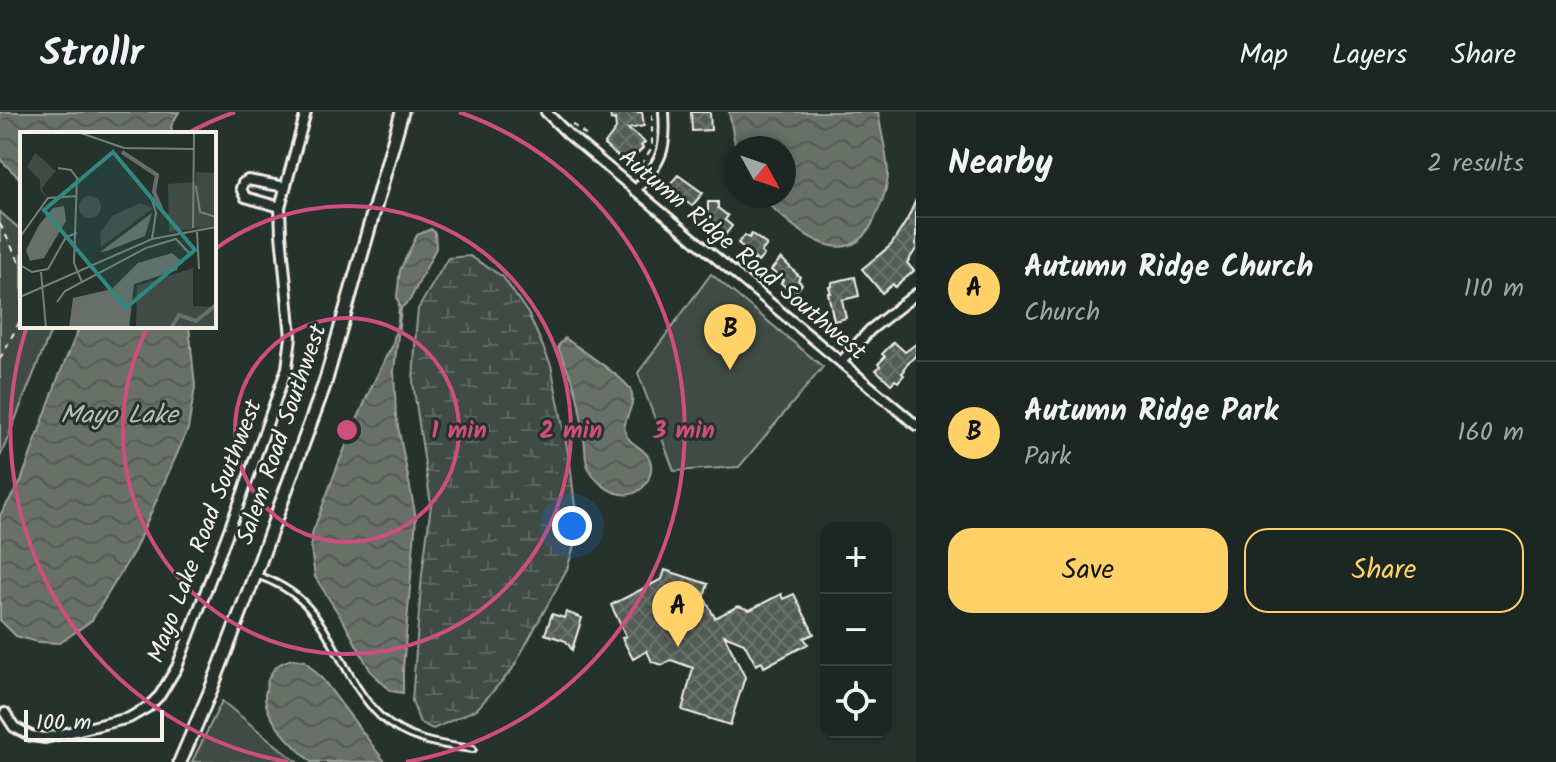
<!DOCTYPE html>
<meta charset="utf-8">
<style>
:root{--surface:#1c2622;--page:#252e2a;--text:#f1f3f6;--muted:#a0a5a5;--line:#3a4340;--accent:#ffd166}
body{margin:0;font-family:Kalam,sans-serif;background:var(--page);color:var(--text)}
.controls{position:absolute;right:24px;bottom:24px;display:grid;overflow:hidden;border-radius:16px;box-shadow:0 4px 12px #0003}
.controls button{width:72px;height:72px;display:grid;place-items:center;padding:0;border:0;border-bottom:2px solid var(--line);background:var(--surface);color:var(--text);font:40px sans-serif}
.compass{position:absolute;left:724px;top:24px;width:72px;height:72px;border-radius:50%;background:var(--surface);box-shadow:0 4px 12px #0003;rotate:130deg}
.scale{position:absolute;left:24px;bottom:20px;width:140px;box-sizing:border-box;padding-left:8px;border:4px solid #f4f1e8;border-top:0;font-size:22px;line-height:28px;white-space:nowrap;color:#f4f1e8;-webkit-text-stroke:6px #26332d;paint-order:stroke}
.you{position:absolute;left:572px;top:414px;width:28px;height:28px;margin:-20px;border:6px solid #fff;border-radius:50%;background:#1a73e8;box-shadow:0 0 0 12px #1a73e833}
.badge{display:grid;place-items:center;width:52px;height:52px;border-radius:50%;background:var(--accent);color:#111;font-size:26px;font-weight:700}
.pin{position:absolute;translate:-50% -66px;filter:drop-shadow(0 2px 4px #0008)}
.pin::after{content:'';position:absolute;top:42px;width:28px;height:24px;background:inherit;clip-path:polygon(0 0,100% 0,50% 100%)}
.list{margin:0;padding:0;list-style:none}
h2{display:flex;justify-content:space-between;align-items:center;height:104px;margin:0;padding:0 32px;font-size:34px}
h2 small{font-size:26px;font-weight:400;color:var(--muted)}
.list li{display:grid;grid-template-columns:52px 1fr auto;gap:24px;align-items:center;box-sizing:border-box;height:144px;padding:0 32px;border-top:2px solid var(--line)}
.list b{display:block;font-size:30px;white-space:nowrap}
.list p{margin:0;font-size:26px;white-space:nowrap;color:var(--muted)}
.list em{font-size:26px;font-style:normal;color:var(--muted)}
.actions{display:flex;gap:16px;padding:24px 32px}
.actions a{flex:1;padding:18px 0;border:2px solid var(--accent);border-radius:24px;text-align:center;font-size:28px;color:var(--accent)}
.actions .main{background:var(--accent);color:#111}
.icon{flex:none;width:44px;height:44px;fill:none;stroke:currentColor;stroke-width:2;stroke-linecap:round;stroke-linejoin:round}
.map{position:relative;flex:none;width:916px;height:650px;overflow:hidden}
header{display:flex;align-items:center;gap:48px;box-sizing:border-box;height:112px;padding:0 40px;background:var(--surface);border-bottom:2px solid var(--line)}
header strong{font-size:38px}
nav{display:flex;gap:44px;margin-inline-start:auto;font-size:28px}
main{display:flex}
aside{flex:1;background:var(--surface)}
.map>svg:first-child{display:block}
.wetland{fill:url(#wetland-marsh);stroke:#9a9e96;stroke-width:2}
.park{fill:#414b45;stroke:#9a9e96;stroke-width:2}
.water{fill:url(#water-waves);stroke:#9fa39b;stroke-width:2}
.building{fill:url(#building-cross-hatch);stroke:#f4f1e8;stroke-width:2}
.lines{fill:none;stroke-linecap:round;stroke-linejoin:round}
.service-casing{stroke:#f4f1e8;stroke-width:10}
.minor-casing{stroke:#f4f1e8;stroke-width:14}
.secondary-casing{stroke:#f4f1e8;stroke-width:17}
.path{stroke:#f4f1e8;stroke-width:2;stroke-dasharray:6 6;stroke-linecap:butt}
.service{stroke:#26332d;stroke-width:4}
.minor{stroke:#26332d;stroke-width:8}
.secondary{stroke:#26332d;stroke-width:11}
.ring{fill:none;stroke:#ce4e7e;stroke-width:4}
.labels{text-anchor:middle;stroke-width:6;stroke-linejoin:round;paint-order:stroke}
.street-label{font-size:24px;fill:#f4f1e8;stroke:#26332d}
.water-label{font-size:26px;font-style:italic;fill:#bcbdb5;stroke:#26332d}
.inset-river{fill:none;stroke:#676f68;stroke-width:4}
.inset-road{fill:none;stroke:#787f78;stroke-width:2}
.view{fill:#318880;fill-opacity:0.15;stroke:#318880;stroke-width:4}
.inset-edge{fill:none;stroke:#f4f1e8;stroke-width:4}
.centre{fill:#ce4e7e;stroke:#26332d;stroke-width:4}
.ring-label{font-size:24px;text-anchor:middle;font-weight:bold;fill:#ce4e7e;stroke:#26332d;stroke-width:6;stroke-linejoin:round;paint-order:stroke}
</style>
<header>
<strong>Strollr</strong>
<nav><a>Map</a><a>Layers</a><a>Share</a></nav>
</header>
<main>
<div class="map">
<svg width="916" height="650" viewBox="0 0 916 650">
<defs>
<pattern id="wetland-marsh" width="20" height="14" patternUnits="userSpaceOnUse" patternTransform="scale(2)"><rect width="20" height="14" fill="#414b45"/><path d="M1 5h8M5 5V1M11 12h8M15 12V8" fill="none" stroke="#5d6560"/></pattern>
<pattern id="water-waves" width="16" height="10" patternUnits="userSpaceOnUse" patternTransform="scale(2)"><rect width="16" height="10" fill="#676f68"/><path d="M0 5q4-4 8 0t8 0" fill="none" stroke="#565a55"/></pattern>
<pattern id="building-cross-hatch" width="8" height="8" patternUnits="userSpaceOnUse" patternTransform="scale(2)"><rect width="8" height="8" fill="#525c55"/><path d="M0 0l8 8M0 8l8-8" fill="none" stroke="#6c746d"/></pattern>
</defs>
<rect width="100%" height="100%" fill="#26332d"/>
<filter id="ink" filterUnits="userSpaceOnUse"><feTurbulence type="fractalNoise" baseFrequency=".0125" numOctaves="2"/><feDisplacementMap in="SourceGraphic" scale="16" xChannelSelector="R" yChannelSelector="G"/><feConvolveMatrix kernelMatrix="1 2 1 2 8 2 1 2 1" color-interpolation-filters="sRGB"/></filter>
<g filter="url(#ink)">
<path class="wetland" d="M 470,144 L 503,165 L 529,203 L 551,253 L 570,351 L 578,421 L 567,457 L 512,558 L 477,597 L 433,617 L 420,611 L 412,589 L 422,462 L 431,393 L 413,271 L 416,218 L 418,197 L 448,146 Z"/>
<path class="park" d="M 0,100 L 22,119 L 22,214 L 53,214 L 0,345 Z
M 711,162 L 823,255 L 739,355 L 674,359 L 638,261 Z
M 222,589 L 297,650 L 192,650 Z"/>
<path class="water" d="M 0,0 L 179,0 L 171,14 L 173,22 L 22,22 L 22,69 L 0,47 Z
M 729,0 L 878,0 C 881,20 887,41 888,61 C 888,77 880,94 874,108 C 847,168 788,112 761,84 L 784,84 L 784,36 L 736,36 L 736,38 Z
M 431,117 L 435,121 L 436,136 L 410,188 L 401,196 L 394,259 L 396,304 L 416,406 L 403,557 L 403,581 L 391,579 L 371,560 L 345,512 L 315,465 L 311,437 L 312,422 L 339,350 L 370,278 L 387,243 L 392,235 L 398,209 L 399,192 L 397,185 L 400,158 L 417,123 Z
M 80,214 L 189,214 L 195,275 L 188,317 L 134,439 L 92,508 L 60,531 L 37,530 L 16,524 L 0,508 L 0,403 L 21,369 L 58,266 Z
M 565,226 C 577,235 628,268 631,279 C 637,295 621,308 625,320 C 629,334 649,336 651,352 C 652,358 649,366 647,370 C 631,395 600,378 589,357 C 584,349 586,336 584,327 C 582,307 579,287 572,267 C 567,256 561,246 558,234 Z
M 293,547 L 305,549 L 324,569 L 385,650 L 311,650 C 295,635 265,608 265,584 C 265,580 267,576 267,571 C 271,557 279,550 293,547 Z"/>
<path class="building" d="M 610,0 L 642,0 L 644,14 L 628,17 L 645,30 L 641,34 L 643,36 L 627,52 L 604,33 L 616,17 L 615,7 L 611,8 Z
M 691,0 L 710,0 L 711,18 L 692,19 Z
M 678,63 L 703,81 L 692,94 L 667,75 Z
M 916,88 L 916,137 L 907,151 L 914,159 L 895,175 L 893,172 L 882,181 L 862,157 L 891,133 L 907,108 Z
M 708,90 L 718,90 L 718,96 L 728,104 L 725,108 L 732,114 L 726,122 L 719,116 L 717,118 L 702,106 L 708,99 Z
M 752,122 L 767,133 L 761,140 L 764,143 L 758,150 L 755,147 L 754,149 L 745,142 L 748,139 L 738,131 L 745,123 L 749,126 Z
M 781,146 L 800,165 L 798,168 L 802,172 L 794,182 L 781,171 L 783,168 L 771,158 Z
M 855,165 L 859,184 L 842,188 L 846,206 L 834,209 L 828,181 L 831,181 L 829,175 L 832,174 L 832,170 Z
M 894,230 L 905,240 L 916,232 L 916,243 L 904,256 L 905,258 L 902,261 L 904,263 L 898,270 L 895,268 L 891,272 L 876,258 L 880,254 L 878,252 L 885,245 L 882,242 Z
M 665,458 L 708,472 L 704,485 L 715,506 L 738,494 L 750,498 L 781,482 L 783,487 L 794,482 L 814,522 L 804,526 L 808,532 L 764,555 L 762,550 L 756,553 L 744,531 L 724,523 L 745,565 L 730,613 L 682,598 L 693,556 L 671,548 L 663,553 L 652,550 L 647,539 L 633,547 L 622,526 L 626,524 L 611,493 L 662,467 Z
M 566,500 L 582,506 L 572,538 L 566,529 L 545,522 L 552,502 L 564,506 Z"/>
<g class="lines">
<defs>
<path id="service" d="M 256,463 C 274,469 290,477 304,491 C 335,523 347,572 380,604 C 405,628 440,633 473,637"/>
<path id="minor" d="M 546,0 L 568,22 L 916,313
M 635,79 C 661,49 667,40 664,0
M 280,95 L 245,85 L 241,76 L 243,71 L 248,68 L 285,75
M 841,250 L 870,218 L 916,182
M 5,601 L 14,615 L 31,624 L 45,626 L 129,606 L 148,595 L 160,583 L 177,555 L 241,386 L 287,256 L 291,225 L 281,122 L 280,95 L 306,0"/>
<path id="secondary" d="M 180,650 L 210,580 L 255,463 L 325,271 L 402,0"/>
</defs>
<use href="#service" class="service-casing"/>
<use href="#minor" class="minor-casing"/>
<use href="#secondary" class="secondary-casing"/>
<path class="path" d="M 572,12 L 589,26
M 634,63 L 652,36 L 652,0
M 0,112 L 22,155
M 0,247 L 22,205"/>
<use href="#service" class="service"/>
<use href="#minor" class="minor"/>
<use href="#secondary" class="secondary"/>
</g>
</g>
<g class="ring">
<circle cx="347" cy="318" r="112"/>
<path d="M215 137A224 224 0 1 1 148 215"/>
<path d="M288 650A337 337 0 0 1 26 217M186 22A337 337 0 0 1 235 0M459 0A337 337 0 0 1 406 650"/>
</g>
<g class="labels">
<g class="street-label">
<text transform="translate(743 142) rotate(40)" y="8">Autumn Ridge Road Southwest</text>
<text transform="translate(281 322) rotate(-71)" y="8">Salem Road Southwest</text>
<text transform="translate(204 419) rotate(-69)" y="8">Mayo Lake Road Southwest</text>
</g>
<g class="water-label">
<text x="119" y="311">Mayo Lake</text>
</g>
</g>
<g transform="translate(20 20)">
<rect width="196" height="196" fill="#26332d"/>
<path d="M 120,71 L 133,76 L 81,115 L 80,101 L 92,84 Z" fill="#414b45"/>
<path d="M 15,21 L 36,39 L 22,56 L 26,66 L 20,58 L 20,48 L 7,35 ZM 176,40 L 196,41 L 196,94 L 149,100 L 148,52 L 176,50 ZM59 75a11 11 0 1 1 22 0a11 11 0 1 1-22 0ZM 173,136 L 173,174 L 196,175 L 196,196 L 116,196 L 117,154 Z" fill="#414b45"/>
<path d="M 44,74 L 46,89 L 24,126 L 10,129 L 6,118 L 19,93 L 33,76 ZM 132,81 L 125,104 L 87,119 L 80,120 ZM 152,121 L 160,128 L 157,138 L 114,152 L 109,196 L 49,196 L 53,166 L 92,157 L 118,131 Z" fill="#676f68"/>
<path class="inset-river" d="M 102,20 L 137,43 L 134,60 L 141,76M 151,196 L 159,183 L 176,189 L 196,173"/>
<path class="inset-road" d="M 58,0 L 104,16 L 174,17M 38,36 L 51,38 L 57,46 L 54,131 L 62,150M 176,54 L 180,80 L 196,85M 132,68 L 136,81 L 132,107M 173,96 L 174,0M 177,100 L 179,137M 0,105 L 28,66 L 57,64M 0,133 L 12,140 L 28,137 L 46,105 L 57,101M 21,140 L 26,196M 0,165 L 132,107 L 196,95M 37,170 L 45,159 L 126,116 L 156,107 L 170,122"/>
<path class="view" d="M 93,20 L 175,118 L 106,176 L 24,78 Z"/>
<rect width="196" height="196" class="inset-edge"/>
</g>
<circle cx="347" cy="318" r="12" class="centre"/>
<g class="ring-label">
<text x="459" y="326">1 min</text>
<text x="571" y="326">2 min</text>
<text x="684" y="326">3 min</text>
</g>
</svg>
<div class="controls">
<button>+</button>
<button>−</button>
<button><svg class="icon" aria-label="locate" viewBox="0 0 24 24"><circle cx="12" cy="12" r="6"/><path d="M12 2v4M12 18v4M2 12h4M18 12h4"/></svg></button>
</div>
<svg class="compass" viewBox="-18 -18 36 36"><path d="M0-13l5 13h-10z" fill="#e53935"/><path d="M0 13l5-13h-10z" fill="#a0a5a5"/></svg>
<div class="scale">100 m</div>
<div class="you"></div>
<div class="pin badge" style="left:678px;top:535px">A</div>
<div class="pin badge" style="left:730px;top:258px">B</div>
</div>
<aside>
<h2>Nearby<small>2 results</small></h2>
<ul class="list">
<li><span class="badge">A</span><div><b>Autumn Ridge Church</b><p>Church</p></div><em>110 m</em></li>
<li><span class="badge">B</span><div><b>Autumn Ridge Park</b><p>Park</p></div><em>160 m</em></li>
</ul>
<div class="actions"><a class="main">Save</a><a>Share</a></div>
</aside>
</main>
